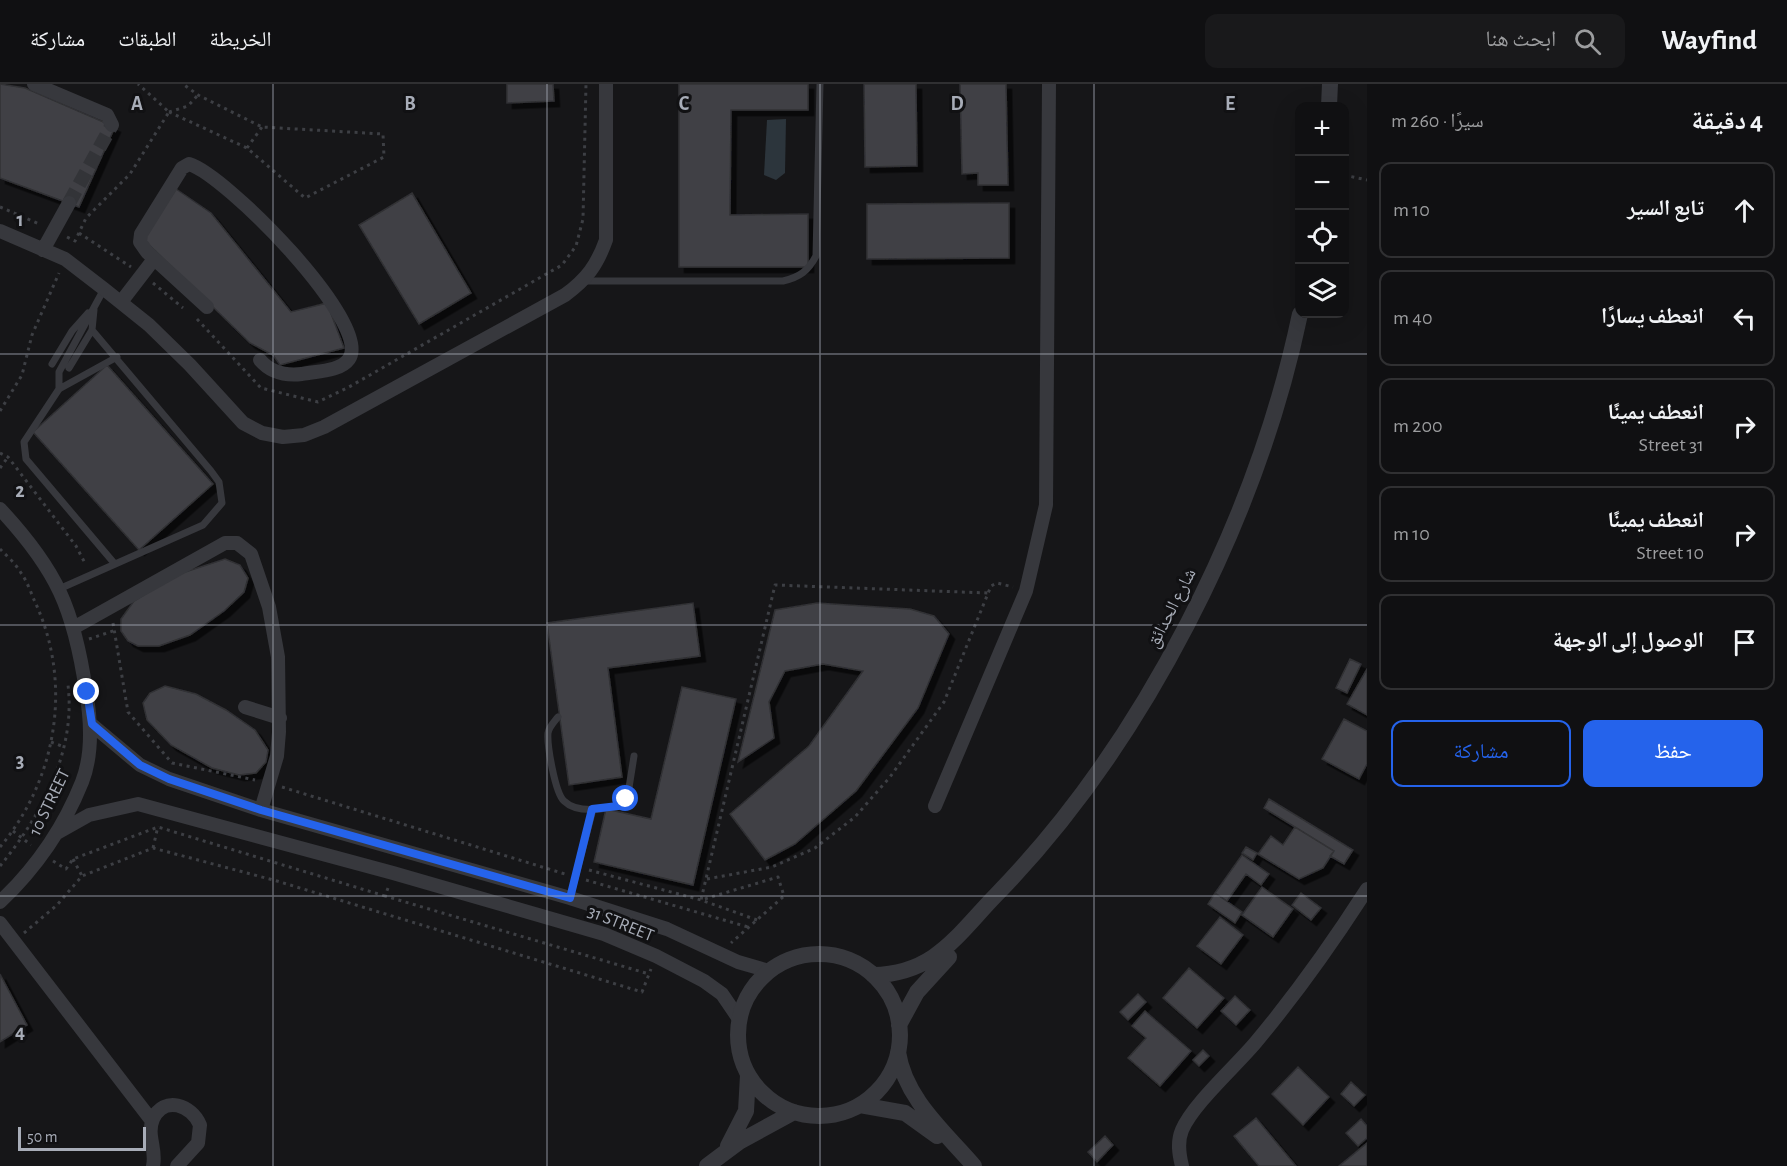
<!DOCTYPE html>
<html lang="ar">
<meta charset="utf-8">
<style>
:root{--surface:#101012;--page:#19191b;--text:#f1f3f6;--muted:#9c9d9f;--line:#303032;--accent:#2563eb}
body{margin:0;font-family:"Alegreya Sans","Noto Naskh Arabic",sans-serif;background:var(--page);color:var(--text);direction:rtl}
.controls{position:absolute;right:18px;top:18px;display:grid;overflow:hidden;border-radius:12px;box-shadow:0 6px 24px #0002}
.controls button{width:54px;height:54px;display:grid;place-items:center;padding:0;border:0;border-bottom:2px solid var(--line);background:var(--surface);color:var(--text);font:30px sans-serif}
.scale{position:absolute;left:18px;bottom:15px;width:128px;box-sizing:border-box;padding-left:6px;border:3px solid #a8adb8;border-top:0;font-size:16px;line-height:21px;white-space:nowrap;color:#a8adb8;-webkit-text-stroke:4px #111113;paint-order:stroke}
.stop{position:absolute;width:18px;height:18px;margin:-14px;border:4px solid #2563eb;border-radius:50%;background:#fff}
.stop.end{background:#2563eb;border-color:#fff;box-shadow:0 2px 6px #0008}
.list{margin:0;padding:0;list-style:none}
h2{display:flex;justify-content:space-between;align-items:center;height:78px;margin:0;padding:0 24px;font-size:26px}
h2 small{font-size:20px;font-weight:400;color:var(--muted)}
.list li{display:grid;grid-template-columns:39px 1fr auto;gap:18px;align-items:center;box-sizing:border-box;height:96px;margin:0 12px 12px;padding:0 12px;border:2px solid var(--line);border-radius:12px}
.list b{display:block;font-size:22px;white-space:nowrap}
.list p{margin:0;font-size:20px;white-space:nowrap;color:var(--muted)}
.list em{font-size:20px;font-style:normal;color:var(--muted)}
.actions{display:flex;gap:12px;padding:18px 24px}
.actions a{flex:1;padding:14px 0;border:2px solid var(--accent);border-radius:12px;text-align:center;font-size:21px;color:var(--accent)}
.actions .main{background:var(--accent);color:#fff}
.icon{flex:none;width:33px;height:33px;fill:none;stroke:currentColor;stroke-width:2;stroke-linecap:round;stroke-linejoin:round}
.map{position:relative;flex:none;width:1367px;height:1082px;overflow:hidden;direction:ltr}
header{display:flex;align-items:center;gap:36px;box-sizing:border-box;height:84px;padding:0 30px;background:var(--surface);border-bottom:2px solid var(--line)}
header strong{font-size:28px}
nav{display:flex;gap:33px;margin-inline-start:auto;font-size:21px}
.search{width:420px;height:54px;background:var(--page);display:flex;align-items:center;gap:15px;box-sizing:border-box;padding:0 21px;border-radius:12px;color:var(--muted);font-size:22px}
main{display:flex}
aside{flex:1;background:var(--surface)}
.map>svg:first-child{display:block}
.water{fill:#2c353c}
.building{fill:#404145;stroke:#303034;stroke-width:1.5;filter:url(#shadow)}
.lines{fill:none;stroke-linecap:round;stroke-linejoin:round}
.minor-tunnel{stroke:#333438;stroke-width:14;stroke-dasharray:14 7;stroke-linecap:butt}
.path{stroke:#3d3f44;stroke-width:3;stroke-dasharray:3 4.5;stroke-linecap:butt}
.service{stroke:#37383d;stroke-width:7}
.minor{stroke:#37383d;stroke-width:14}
.tertiary{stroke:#37383d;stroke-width:16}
.route{stroke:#2563eb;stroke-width:8}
.grid{fill:none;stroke:#a8adb8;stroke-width:1.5;stroke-opacity:0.55}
.labels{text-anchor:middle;stroke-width:6;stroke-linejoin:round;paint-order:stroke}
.street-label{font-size:18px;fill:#a8adb8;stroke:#111113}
.grid-label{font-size:20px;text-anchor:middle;font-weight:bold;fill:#a8adb8;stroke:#111113;stroke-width:6;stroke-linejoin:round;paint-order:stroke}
</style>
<header>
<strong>Wayfind</strong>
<div class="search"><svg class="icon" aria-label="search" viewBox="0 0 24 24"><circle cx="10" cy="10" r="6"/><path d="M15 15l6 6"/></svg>ابحث هنا</div>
<nav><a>الخريطة</a><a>الطبقات</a><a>مشاركة</a></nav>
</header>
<main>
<aside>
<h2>4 دقيقة<small>سيرًا · 260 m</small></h2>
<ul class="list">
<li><svg class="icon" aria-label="ahead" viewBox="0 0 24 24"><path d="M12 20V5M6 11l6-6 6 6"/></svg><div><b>تابع السير</b></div><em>10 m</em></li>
<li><svg class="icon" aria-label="left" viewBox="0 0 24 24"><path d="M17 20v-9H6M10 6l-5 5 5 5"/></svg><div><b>انعطف يسارًا</b></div><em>40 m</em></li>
<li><svg class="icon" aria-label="right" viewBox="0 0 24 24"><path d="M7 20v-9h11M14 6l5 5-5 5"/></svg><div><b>انعطف يمينًا</b><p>31 Street</p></div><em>200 m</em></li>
<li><svg class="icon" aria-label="right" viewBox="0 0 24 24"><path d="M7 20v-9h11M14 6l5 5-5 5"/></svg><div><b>انعطف يمينًا</b><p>10 Street</p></div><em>10 m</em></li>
<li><svg class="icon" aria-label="arrive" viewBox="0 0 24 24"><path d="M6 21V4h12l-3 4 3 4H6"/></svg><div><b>الوصول إلى الوجهة</b></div></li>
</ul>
<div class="actions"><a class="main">حفظ</a><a>مشاركة</a></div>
</aside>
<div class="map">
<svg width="1367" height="1082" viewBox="0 0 1367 1082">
<defs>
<filter id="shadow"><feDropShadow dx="5.5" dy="5.5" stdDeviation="0" flood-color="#0009"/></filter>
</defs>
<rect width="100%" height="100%" fill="#161618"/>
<path class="water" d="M 786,35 L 785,89 L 776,96 L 764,91 L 767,36 Z"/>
<path class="building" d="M 0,0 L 25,4 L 115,43 L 79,123 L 0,94 Z
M 507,0 L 553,0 L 554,17 L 507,19 Z
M 679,0 L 808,0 L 808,26 L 731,26 L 730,131 L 808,130 L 808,183 L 679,183 Z
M 864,0 L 916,0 L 917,82 L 865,83 Z
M 960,0 L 1006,0 L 1008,101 L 978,101 L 978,89 L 962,90 Z
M 176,105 L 211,129 L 291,228 L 327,219 L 344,264 L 280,281 L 273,271 L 250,259 L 143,155 Z
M 412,109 L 471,209 L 419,240 L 359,141 Z
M 1009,119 L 1009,174 L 867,175 L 867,120 Z
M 107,281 L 213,400 L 139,466 L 33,348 Z
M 225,475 L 240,481 L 248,494 L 244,508 L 224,527 L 190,551 L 159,562 L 138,562 L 128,557 L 121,547 L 121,535 L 134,517 L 176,491 Z
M 693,519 L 700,572 L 608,584 L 622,693 L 569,701 L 547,539 Z
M 817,519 L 910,525 L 934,532 L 949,550 L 918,624 L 856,707 L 795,760 L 765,776 L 730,730 L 809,662 L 863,587 L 823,580 L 785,587 L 769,618 L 774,654 L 738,678 L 775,526 Z
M 1350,575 L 1361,580 L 1347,609 L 1336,604 Z
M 1367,585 L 1367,631 L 1347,620 Z
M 165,602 L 196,610 L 226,626 L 255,646 L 268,666 L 266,678 L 256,689 L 239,691 L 212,684 L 171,661 L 147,636 L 143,619 L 150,609 Z
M 682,603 L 736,615 L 693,801 L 594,778 L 606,725 L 651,735 Z
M 1344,635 L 1367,647 L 1367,680 L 1359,695 L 1322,675 Z
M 1269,715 L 1353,766 L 1344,780 L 1330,772 L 1334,767 L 1264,724 Z
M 1295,743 L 1334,767 L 1323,784 L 1299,795 L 1258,770 L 1271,752 L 1283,761 Z
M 1246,763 L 1257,769 L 1253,776 L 1242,769 Z
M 1242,771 L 1269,790 L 1261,801 L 1246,790 L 1227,817 L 1215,809 Z
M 1262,803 L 1293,825 L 1273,853 L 1242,831 Z
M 1215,809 L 1242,828 L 1235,839 L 1208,820 Z
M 1301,809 L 1321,824 L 1311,836 L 1292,821 Z
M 1220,833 L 1243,851 L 1221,880 L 1197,862 Z
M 1189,884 L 1224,914 L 1197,944 L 1163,914 Z
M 0,890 L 27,941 L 0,958 Z
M 1138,910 L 1146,918 L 1128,936 L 1120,928 Z
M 1235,912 L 1250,926 L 1236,941 L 1221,927 Z
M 1145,927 L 1191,967 L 1160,1002 L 1128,974 L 1146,954 L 1132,942 Z
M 1203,966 L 1209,972 L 1199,982 L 1193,976 Z
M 1298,983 L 1329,1013 L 1303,1041 L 1272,1010 Z
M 1351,998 L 1365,1011 L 1354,1022 L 1341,1010 Z
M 1256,1034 L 1296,1082 L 1259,1082 L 1234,1052 Z
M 1361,1035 L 1367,1042 L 1367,1054 L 1358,1062 L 1346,1049 Z
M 1105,1052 L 1113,1061 L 1097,1078 L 1088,1068 Z
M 1367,1059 L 1367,1082 L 1339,1082 Z"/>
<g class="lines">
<path class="minor-tunnel" d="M 69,119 L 112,41"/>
<path class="path" d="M 169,28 L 247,64 L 305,114 L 384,73 L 383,50 L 262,43 L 198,11 L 183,0
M 169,28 L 188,22 L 198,11
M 247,64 L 262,43
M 1344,91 L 1367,96
M 0,123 L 39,140
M 79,149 L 131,183
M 67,153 L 75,157 L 86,134 L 130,90 L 169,28 L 138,0
M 153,199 L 183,224
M 197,235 L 261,304 L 318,318 L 349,303 L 562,181 L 576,162 L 583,135 L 586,0
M 0,327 L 22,291 L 32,251 L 59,189
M 0,369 L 8,373 L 76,462 L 86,481
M 0,384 L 8,373
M 0,465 C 7,472 16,480 21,489 C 27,497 31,509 35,518 C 73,599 57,695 0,763
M 113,539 L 128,628 L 172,679 L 255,696
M 89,555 L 116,546
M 51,658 L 64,663
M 282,703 L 565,790
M 13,747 L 31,761
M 153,764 L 158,742
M 73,775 L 82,792
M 53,777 L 66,785 L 73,775 L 158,743 L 385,812
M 0,782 C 41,732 76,668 68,601
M 589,786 L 701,816 L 778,793 L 784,812 L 731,859
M 707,795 L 772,783 L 815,764 L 855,733 L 890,693 L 944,618 L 991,502 L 997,499 L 1013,503
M 586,796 L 748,843
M 388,804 L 385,812 L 649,890
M 757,836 L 701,816 L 775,501 L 988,509
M 24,849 L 57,821 L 82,792 L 153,764 L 277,797 L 642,908 L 651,885"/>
<path class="service" d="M 584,197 L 783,197 C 800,193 808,187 816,172 L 820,0
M 52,280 L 72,247 L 88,229
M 69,284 L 92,246 L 94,226
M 59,305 L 59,288 L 104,205
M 114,479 L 26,375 L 24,358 L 59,305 L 117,273
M 59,505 L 203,441 L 222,419 L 219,398 L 211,387 L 92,246
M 558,633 C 554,638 549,643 548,649 C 547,661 555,709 564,717 C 577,730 607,726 623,719 L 628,710 L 634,672
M 570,814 L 593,725"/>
<path class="minor" d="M 34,0 L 107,31 L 112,41
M 0,147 L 65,175 L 104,205 L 149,241 L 190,281 L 243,339 L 262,349 L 283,353 L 304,351 L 324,343 L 565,211 C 587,195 597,181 606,156 L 606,0
M 43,166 L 69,119
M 121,218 L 154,175
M 207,223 L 147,168 L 140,158 L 141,150 L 182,84 L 189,80 C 226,91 373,240 349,275 C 340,288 315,287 302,290 C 285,292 271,289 260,276
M 0,425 C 57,486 74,525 86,607 C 91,636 93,670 82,698 C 64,743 35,785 0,818
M 75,543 L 225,459 L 237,459 L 251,470 L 269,523 L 278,573 L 279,648 L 277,672 L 261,726
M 245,623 L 280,634
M 91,640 L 140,681 L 169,695 L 261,726 L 570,814 L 667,845 L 738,878 L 769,887
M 935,722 L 1026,507 L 1046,421 L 1049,0
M 57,749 L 89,731 L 138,720 L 393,789 L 604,850 L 656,872 L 704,897 L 722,910 L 739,935
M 0,839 L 152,1037
M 153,1082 C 157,1065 146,1051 153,1035 C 164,1011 192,1021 200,1041 L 198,1059 L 177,1082
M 1182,1082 C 1179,1070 1177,1058 1182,1046 C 1193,1020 1236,982 1256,958 C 1296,910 1333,858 1367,805"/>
<path class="tertiary" d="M 1329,22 L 1330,0
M738 951a81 81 0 1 1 162 0a81 81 0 1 1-162 0Z
M 873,891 C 935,890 957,851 997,810 C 1143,660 1257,435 1300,230
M 899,941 L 917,908 L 949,873
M 898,968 C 905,1015 945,1048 974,1082
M 860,1021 L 905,1029 L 937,1052
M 728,1062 L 746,1027 L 748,991
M 707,1082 L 739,1058 L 794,1028"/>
</g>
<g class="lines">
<path class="route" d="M 87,608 L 92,640 L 140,681 L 169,695 L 261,726 L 570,814 L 592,725 L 618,722 L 626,715"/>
</g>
<path class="grid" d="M 273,0 L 273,1082M 547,0 L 547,1082M 820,0 L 820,1082M 1094,0 L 1094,1082M 0,270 L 1367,270M 0,541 L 1367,541M 0,812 L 1367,812"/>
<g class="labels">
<g class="street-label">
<text transform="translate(1171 524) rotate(-63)" y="6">شارع الحدائق</text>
<text transform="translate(49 718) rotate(-64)" y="6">10 STREET</text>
<text transform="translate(621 839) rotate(22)" y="6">31 STREET</text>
</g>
</g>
<g class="grid-label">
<text x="137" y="26">A</text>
<text x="410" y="26">B</text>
<text x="684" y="26">C</text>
<text x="957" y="26">D</text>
<text x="1230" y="26">E</text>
<text x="20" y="142">1</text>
<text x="20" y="413">2</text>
<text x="20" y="683">3</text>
<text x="20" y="954">4</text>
</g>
</svg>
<div class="controls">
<button>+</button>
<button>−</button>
<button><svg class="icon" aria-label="locate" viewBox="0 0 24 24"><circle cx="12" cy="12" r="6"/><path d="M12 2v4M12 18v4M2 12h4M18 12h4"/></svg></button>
<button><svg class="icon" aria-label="layers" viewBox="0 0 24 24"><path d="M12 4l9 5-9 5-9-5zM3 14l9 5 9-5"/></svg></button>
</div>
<div class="scale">50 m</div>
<div class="stop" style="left:626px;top:715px"></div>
<div class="stop end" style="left:87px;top:608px"></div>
</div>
</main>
